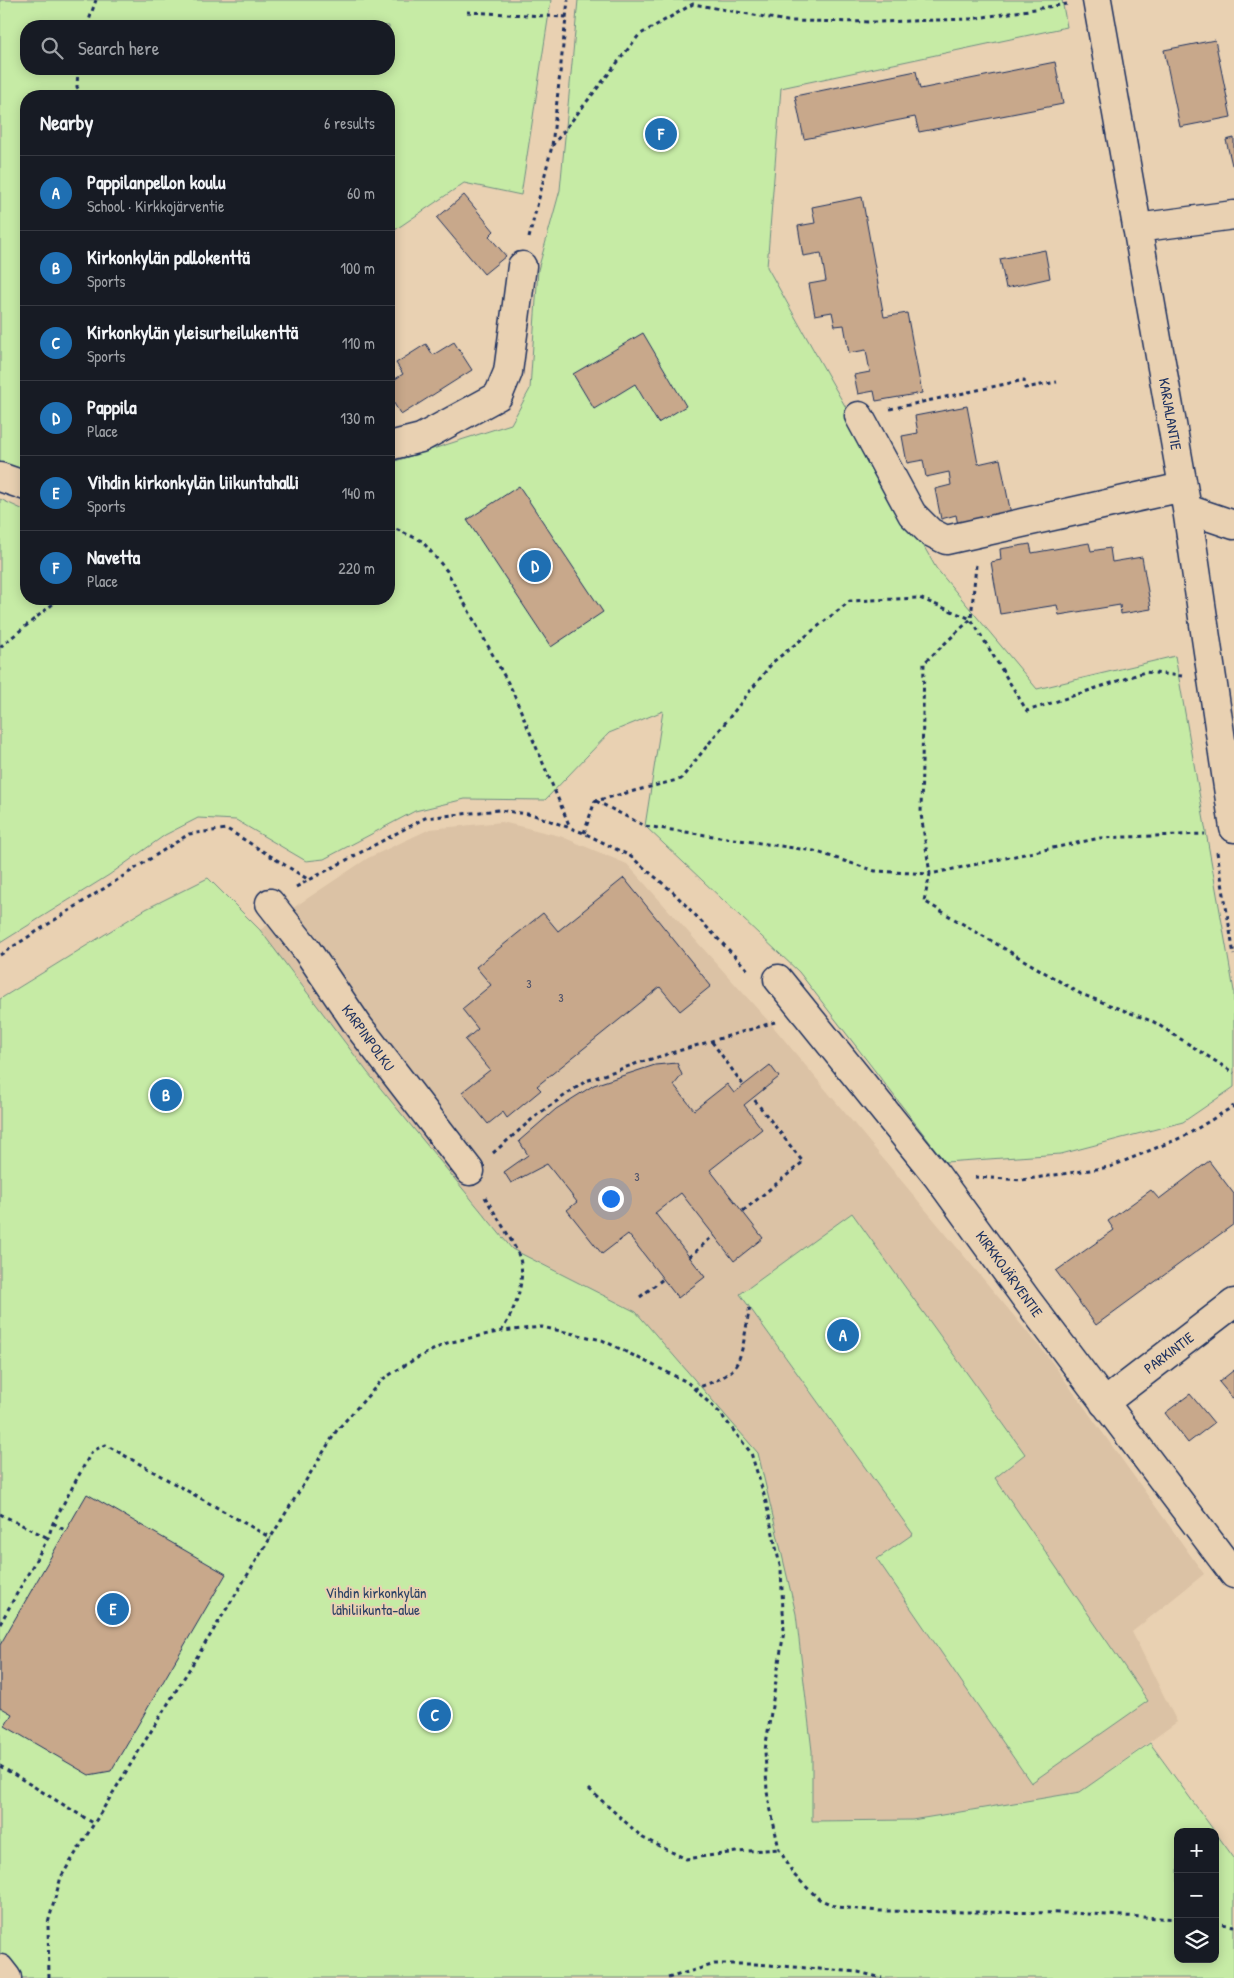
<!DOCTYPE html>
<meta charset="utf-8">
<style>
:root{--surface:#171b24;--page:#20242c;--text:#f1f3f6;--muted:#9ea1a6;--line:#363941;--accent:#1f6fb2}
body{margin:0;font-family:"Patrick Hand",sans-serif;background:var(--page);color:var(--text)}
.controls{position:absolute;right:15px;bottom:15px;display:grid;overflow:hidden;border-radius:10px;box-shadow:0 2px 12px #0003}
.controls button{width:45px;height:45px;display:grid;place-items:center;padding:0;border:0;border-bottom:1px solid var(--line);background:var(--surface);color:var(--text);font:25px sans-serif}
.you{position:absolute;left:610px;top:1198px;width:18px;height:18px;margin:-12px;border:4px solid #fff;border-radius:50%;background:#1a73e8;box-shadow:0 0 0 8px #1a73e833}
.badge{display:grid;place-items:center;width:32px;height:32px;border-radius:50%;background:var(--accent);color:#fff;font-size:16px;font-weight:700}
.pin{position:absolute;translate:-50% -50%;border:2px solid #fff;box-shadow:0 1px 5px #0006}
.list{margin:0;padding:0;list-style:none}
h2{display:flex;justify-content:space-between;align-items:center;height:65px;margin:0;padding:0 20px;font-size:21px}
h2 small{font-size:16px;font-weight:400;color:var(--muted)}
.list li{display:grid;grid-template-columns:32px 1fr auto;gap:15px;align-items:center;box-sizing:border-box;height:75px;padding:0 20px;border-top:1px solid var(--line)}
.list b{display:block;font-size:19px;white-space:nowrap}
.list p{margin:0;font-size:16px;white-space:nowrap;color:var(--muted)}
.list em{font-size:16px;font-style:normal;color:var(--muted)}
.icon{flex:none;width:28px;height:28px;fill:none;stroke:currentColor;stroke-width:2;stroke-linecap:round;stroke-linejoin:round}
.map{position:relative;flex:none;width:1234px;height:1978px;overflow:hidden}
.search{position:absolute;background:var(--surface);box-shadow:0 2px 12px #0003;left:20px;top:20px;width:375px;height:55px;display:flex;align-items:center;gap:12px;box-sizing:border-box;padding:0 18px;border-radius:20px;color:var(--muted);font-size:19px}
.panel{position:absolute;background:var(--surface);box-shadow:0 2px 12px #0003;left:20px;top:90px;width:375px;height:515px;border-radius:20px}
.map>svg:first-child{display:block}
.built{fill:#dbc2a5}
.green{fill:#c6eba5;stroke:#708d82;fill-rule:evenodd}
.building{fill:#c8a88b;stroke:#1b2f5e}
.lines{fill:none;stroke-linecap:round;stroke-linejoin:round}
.minor-casing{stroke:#1b2f5e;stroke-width:31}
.path{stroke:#1b2f5e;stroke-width:3;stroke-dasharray:4 4;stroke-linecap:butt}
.minor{stroke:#e9d1b2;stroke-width:28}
.labels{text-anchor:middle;stroke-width:4;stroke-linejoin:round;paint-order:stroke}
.number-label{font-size:12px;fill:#464d69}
.street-label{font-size:15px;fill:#1b2f5e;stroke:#e9d1b2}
.park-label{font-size:15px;fill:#2c4265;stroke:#e9d1b2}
</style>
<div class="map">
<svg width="1234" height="1978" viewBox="0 0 1234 1978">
<rect width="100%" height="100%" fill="#e9d1b2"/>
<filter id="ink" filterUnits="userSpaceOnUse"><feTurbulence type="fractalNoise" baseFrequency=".02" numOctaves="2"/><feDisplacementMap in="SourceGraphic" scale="10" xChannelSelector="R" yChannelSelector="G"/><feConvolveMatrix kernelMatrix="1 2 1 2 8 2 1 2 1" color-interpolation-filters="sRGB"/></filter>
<g filter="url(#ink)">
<path class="built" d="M 502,822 L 560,836 L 627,864 L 771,1024 L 1049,1358 L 1204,1574 L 1132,1632 L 1177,1722 L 1080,1792 L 912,1820 L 812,1821 L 812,1751 L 796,1614 L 636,1312 L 512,1249 L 368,1073 L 260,930 L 368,858 L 430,829 Z"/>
<path class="green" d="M 0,0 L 551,0 L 521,195 L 464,183 L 389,234 L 389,96 L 26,96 L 26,471 L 0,466 ZM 26,26 L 389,26 L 389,69 L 26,69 Z
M 578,0 L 1062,0 L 1067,27 L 781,88 L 767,267 L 936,568 L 1037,689 L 1175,656 L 1234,991 L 1234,1087 L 1183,1122 L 1061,1154 L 945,1162 L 799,972 L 645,826 L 663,711 L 609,733 L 545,800 L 465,799 L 415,811 L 324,859 L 306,861 L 236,820 L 198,818 L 165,835 L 109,875 L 0,943 L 0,499 L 26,511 L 26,599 L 389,599 L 389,463 L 511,424 L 530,389 L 538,270 L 560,190 Z
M 208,878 L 260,930 L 368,1073 L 512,1249 L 636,1312 L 758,1453 L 796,1614 L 812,1751 L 812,1821 L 912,1820 L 1080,1792 L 1150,1743 L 1215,1832 L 1178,1832 L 1178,1959 L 1215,1959 L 1215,1832 L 1234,1858 L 1234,1978 L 0,1978 L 0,999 L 146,909 Z
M 852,1213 L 1025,1454 L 995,1478 L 1148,1701 L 1031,1783 L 877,1559 L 913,1534 L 740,1294 Z"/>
<path class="building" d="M 1215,40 L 1231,117 L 1180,127 L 1164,50 Z
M 1055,62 L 1063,104 L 919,132 L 915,117 L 804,139 L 795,96 L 916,71 L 920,89 Z
M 1234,138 L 1234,165 L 1232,165 L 1226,140 Z
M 464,195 L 494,231 L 489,236 L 506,256 L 484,274 L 437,218 Z
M 862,197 L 884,317 L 907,313 L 922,393 L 876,401 L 874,391 L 858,394 L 854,375 L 870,372 L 866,350 L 849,353 L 844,325 L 835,326 L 832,312 L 815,315 L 809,284 L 826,281 L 821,253 L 803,256 L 798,226 L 815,223 L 812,207 Z
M 1045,250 L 1050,278 L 1006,288 L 1000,259 Z
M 643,333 L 686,406 L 658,423 L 635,384 L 594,409 L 573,374 Z
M 454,342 L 472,370 L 401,415 L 389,395 L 389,383 L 403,374 L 396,363 L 426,344 L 433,355 Z
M 967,406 L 978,464 L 1000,459 L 1012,519 L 959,530 L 956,515 L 941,519 L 935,489 L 951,485 L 949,472 L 926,477 L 923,460 L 907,463 L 902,436 L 918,433 L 915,416 Z
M 519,486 L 603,612 L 551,647 L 467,520 Z
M 1089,543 L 1091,551 L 1110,548 L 1112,562 L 1142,557 L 1151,609 L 1121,614 L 1120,605 L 1059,615 L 1057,605 L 1000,614 L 991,562 L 1001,560 L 1000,549 L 1030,544 L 1032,553 Z
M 624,878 L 711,986 L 680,1011 L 660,987 L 537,1086 L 541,1090 L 507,1118 L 503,1112 L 488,1124 L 462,1092 L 490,1070 L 465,1040 L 478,1029 L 462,1009 L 491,985 L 476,967 L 543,913 L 558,931 Z
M 677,1063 L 682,1075 L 674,1085 L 694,1110 L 727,1084 L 734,1093 L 770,1065 L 779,1077 L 744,1105 L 762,1129 L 710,1170 L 763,1238 L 734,1261 L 681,1193 L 655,1213 L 705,1277 L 678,1298 L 628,1234 L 602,1254 L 567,1210 L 577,1202 L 547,1164 L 511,1183 L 504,1172 L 528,1155 L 519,1141 L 556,1109 L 594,1085 L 655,1065 Z
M 1209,1161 L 1234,1194 L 1234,1224 L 1096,1325 L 1056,1271 L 1114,1230 L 1108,1221 L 1151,1190 L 1159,1199 Z
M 1234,1370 L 1234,1400 L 1219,1382 Z
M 1190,1394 L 1214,1423 L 1188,1443 L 1165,1413 Z
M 87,1494 L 226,1574 L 111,1771 L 89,1775 L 5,1726 L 12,1714 L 0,1707 L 0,1645 Z"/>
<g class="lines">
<defs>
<path id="minor" d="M 1097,0 L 1187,509 L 1234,828
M 1137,228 L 1234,215
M 859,416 L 912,514 L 930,532 L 946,540 L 1183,487
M 389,446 L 421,438 L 498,396 L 508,372 L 522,266
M 0,477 L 26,486
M 1187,509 L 1234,525
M 270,903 L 306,949 L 359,1027 L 470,1171
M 778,979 L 937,1176 L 1027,1300 L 1234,1574
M 1104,1403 L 1234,1303
M 0,1969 L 7,1978"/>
</defs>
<use href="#minor" class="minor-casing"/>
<path class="path" d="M 467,12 L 566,17
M 87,26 L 96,0
M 78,69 L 77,87 L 83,96
M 552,146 L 639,35 L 693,4 L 787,21 L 877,22 L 971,19 L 1067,4
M 529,238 L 552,146 L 568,0
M 890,409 L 1024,380 L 1025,388 L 1057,382
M 389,526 L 422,541 L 447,571 L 512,690 L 570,827
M 976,565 L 971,619 L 1027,711 L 1145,672 L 1182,676
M 0,647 L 59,599
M 596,801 L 645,826 L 814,851 L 875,871 L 930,874 L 924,901 L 1081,994 L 1154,1022 L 1234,1073
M 584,833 L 595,801 L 681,779 L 773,662 L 850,601 L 919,598 L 971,619 L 924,663 L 921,814 L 930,874 L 1100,838 L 1205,834
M 1217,852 L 1234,955
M 296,887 L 425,818 L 499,810 L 534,815 L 584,833 L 630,856 L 673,892 L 750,972
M 0,955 L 189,834 L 227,829 L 309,880
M 712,1042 L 744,1086
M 493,1153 L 538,1114 L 586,1081 L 638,1063 L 775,1022
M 975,1177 L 1021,1180 L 1110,1167 L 1185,1136 L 1234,1106
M 485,1197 C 493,1211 517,1247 520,1259 C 526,1282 514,1312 502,1330
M 743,1211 L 803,1162 L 753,1098
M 689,1257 L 714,1235
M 640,1297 L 663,1279
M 694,1389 C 707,1384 724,1379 733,1369 C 744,1357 746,1323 750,1307
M 0,1514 L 48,1538
M 53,1523 L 66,1531
M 0,1624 L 48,1538 L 53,1523 L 92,1451 L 106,1445 L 271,1538
M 0,1766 L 95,1824
M 589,1789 L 643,1838 L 686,1859 L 736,1852 L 779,1849
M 1215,1923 L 1234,1926
M 49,1978 L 48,1923 L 61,1877 L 337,1430 L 383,1379 L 415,1359 L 447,1343 L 502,1331 L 542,1327 L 602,1340 L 687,1382 L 720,1413 L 751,1453 L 765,1498 L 781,1570 L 784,1631 L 765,1750 L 767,1792 L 779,1849 L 794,1875 L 819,1899 L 837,1907 L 879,1911 L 1070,1913 L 1178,1919
M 668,1978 L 715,1964 L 756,1964 L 858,1972 L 882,1978"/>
<use href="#minor" class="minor"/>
</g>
</g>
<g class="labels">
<g class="number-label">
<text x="529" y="988">3</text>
<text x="561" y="1002">3</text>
<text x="637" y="1181">3</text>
</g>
<g class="street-label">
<text transform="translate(1170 414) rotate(80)" y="5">KARJALANTIE</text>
<text transform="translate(368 1038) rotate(54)" y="5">KARPINPOLKU</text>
<text transform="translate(1009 1274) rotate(54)" y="5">KIRKKOJÄRVENTIE</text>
<text transform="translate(1169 1353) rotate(-37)" y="5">PARKINTIE</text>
</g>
<g class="park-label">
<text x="376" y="1598">Vihdin kirkonkylän<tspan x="376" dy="17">lähiliikunta-alue</tspan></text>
</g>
</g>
</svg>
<div class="controls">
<button>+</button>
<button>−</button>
<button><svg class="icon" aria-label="layers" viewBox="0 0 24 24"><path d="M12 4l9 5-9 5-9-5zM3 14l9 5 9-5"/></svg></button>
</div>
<div class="you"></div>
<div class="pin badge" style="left:843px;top:1335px">A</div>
<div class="pin badge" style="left:166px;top:1095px">B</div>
<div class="pin badge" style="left:435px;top:1715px">C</div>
<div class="pin badge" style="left:535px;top:566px">D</div>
<div class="pin badge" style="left:113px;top:1609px">E</div>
<div class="pin badge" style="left:661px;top:134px">F</div>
<div class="search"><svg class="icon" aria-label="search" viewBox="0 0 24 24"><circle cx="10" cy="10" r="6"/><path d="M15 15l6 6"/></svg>Search here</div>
<section class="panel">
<h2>Nearby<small>6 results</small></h2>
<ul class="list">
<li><span class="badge">A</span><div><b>Pappilanpellon koulu</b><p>School · Kirkkojärventie</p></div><em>60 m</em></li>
<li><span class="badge">B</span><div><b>Kirkonkylän pallokenttä</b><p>Sports</p></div><em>100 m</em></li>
<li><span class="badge">C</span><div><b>Kirkonkylän yleisurheilukenttä</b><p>Sports</p></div><em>110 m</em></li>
<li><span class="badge">D</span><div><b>Pappila</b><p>Place</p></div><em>130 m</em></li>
<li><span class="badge">E</span><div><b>Vihdin kirkonkylän liikuntahalli</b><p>Sports</p></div><em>140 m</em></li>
<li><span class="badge">F</span><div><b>Navetta</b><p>Place</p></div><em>220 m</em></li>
</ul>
</section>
</div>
